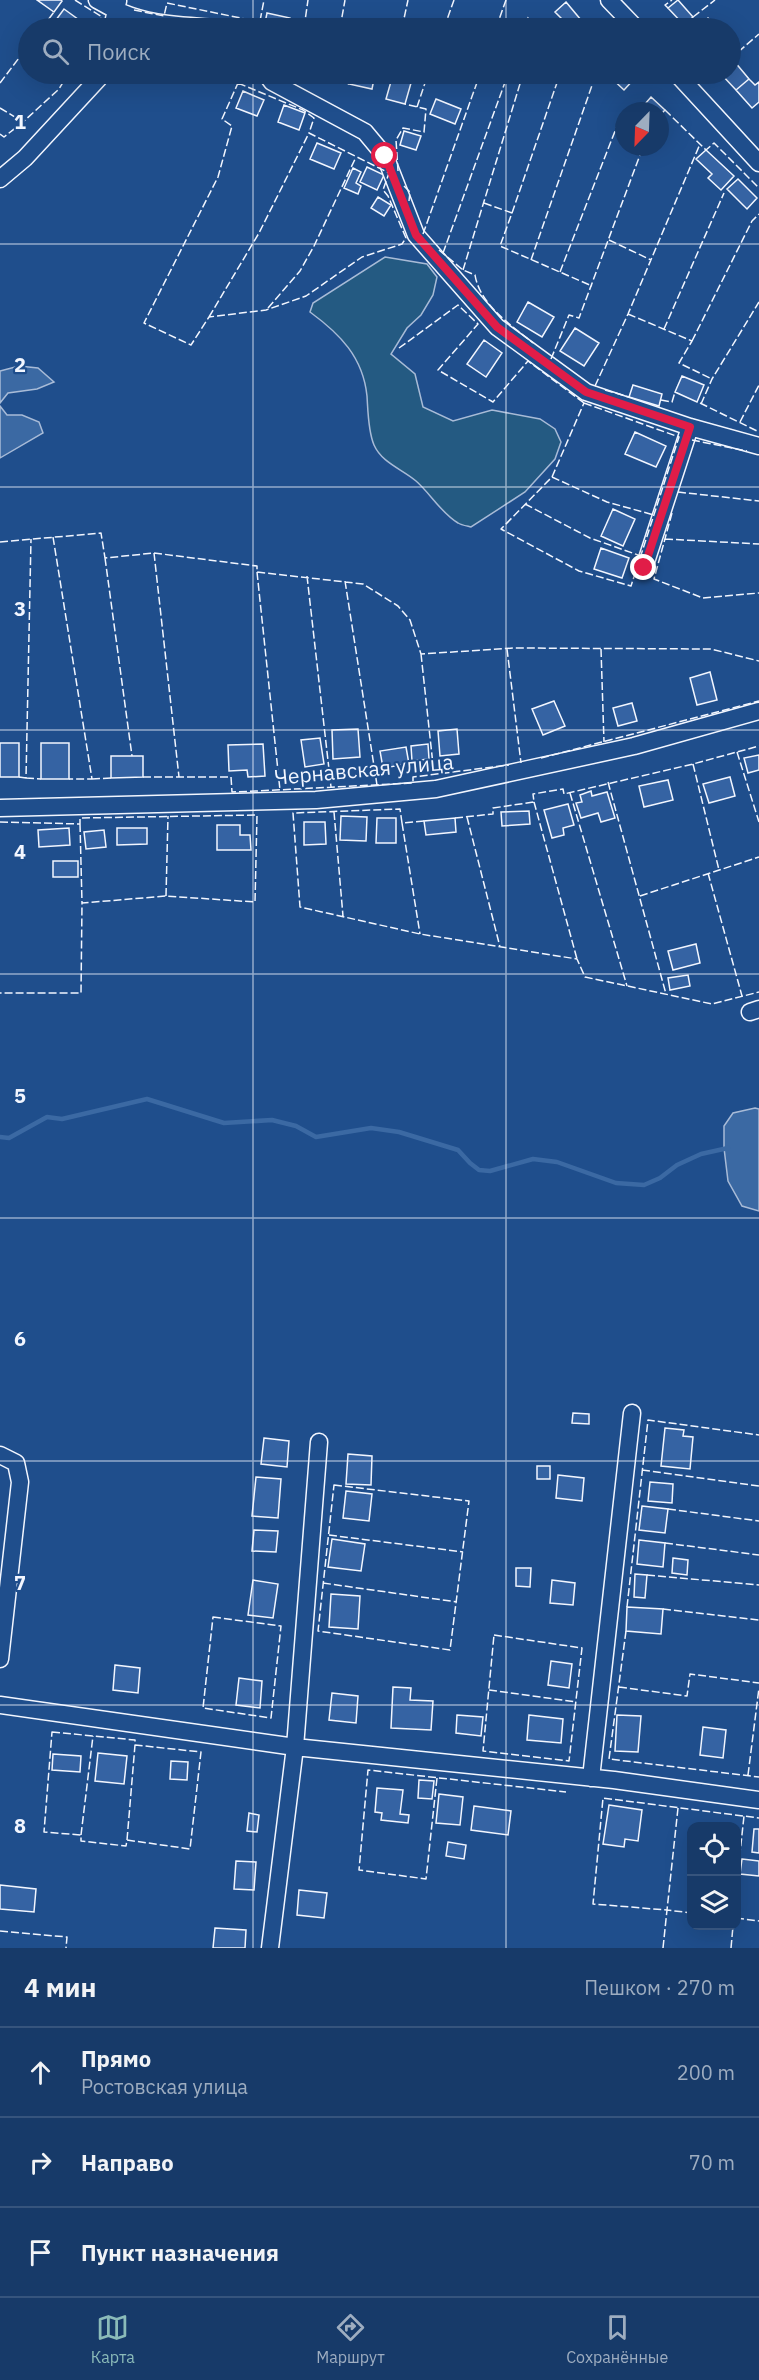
<!DOCTYPE html>
<html lang="ru">
<meta charset="utf-8">
<style>
:root{--surface:#173a69;--page:#244571;--text:#f1f3f6;--muted:#9eadc0;--line:#36547d;--accent:#8bbbb9}
body{margin:0;font-family:"IBM Plex Sans",sans-serif;background:var(--page);color:var(--text)}
.controls{position:absolute;right:18px;bottom:18px;display:grid;overflow:hidden;border-radius:12px;box-shadow:0 6px 24px #0002}
.controls button{width:54px;height:54px;display:grid;place-items:center;padding:0;border:0;border-bottom:2px solid var(--line);background:var(--surface);color:var(--text);font:30px sans-serif}
.compass{position:absolute;left:615px;top:102px;width:54px;height:54px;border-radius:50%;background:var(--surface);box-shadow:0 6px 24px #0002;rotate:203deg}
.stop{position:absolute;width:18px;height:18px;margin:-14px;border:4px solid #e11d48;border-radius:50%;background:#fff}
.stop.end{background:#e11d48;border-color:#fff;box-shadow:0 2px 6px #0008}
.list{margin:0;padding:0;list-style:none}
h2{display:flex;justify-content:space-between;align-items:center;height:78px;margin:0;padding:0 24px;font-size:26px}
h2 small{font-size:20px;font-weight:400;color:var(--muted)}
.list li{display:grid;grid-template-columns:39px 1fr auto;gap:18px;align-items:center;box-sizing:border-box;height:90px;padding:0 24px;border-top:2px solid var(--line)}
.list b{display:block;font-size:22px;white-space:nowrap}
.list p{margin:0;font-size:20px;white-space:nowrap;color:var(--muted)}
.list em{font-size:20px;font-style:normal;color:var(--muted)}
.icon{flex:none;width:33px;height:33px;fill:none;stroke:currentColor;stroke-width:2;stroke-linecap:round;stroke-linejoin:round}
.map{position:relative;flex:none;width:759px;height:1948px;overflow:hidden}
.search{position:absolute;background:var(--surface);box-shadow:0 6px 24px #0002;left:18px;right:18px;top:18px;height:66px;display:flex;align-items:center;gap:15px;box-sizing:border-box;padding:0 21px;border-radius:33px;color:var(--muted);font-size:22px}
.sheet{height:348px;background:var(--surface)}
nav{display:flex;justify-content:space-around;align-items:center;box-sizing:border-box;height:84px;border-top:2px solid var(--line);background:var(--surface);font-size:16px;color:var(--muted)}
nav a{display:grid;justify-items:center;gap:3px}
nav .on{color:var(--accent)}
.map>svg:first-child{display:block}
.green{fill:#245a82;stroke:#a8bbd7;stroke-width:1.5}
.water{fill:#3b69a3;stroke:#a8bbd7;stroke-width:1.5}
.lines{fill:none;stroke-linecap:round;stroke-linejoin:round}
.stream{stroke:#3b69a3;stroke-width:4.5}
.building{fill:#3563a3;stroke:#f2f6ff;stroke-width:1.5}
.minor-casing{stroke:#f2f6ff;stroke-width:19}
.minor{stroke:#1f4e8c;stroke-width:16}
.fence{stroke:#f2f6ff;stroke-width:1.5;stroke-dasharray:8 3;stroke-linecap:butt}
.route{stroke:#e11d48;stroke-width:8}
.grid{fill:none;stroke:#f2f6ff;stroke-width:1.5;stroke-opacity:0.55}
.labels{text-anchor:middle;stroke-width:4.5;stroke-linejoin:round;paint-order:stroke}
.street-label{font-size:21px;fill:#f2f6ff;stroke:#1f4e8c}
.grid-label{font-size:20px;text-anchor:middle;font-weight:bold;fill:#f2f6ff;stroke:#1f4e8c;stroke-width:4.5;stroke-linejoin:round;paint-order:stroke}
</style>
<div class="map">
<svg width="759" height="1948" viewBox="0 0 759 1948">
<rect width="100%" height="100%" fill="#1f4e8c"/>
<path class="green" d="M 385,257 L 427,264 L 437,277 L 433,295 L 421,315 L 407,328 L 391,354 L 415,374 L 423,407 L 453,421 L 492,410 L 540,419 L 555,429 L 561,442 L 555,459 L 525,492 L 471,527 C 467,526 461,525 458,523 C 441,513 430,493 416,481 C 402,469 382,463 374,445 C 368,431 368,411 367,396 C 363,357 340,334 310,312 L 313,303 Z"/>
<path class="water" d="M 19,366 L 38,368 L 54,382 L 37,389 L 8,393 L 0,403 L 0,371 Z
M 0,406 L 7,415 L 22,415 L 39,422 L 43,433 L 0,458 Z
M 755,1108 L 759,1109 L 759,1211 L 742,1206 L 728,1181 L 724,1148 L 724,1126 L 733,1113 Z"/>
<g class="lines">
<path class="stream" d="M 0,1137 L 9,1138 L 47,1117 L 62,1119 L 147,1099 L 224,1123 L 272,1120 L 296,1126 L 316,1137 L 371,1128 L 399,1132 L 458,1150 L 470,1163 L 479,1170 L 490,1171 L 533,1159 L 557,1162 L 616,1183 L 644,1185 L 660,1178 L 677,1165 L 701,1154 L 728,1148"/>
</g>
<path class="building" d="M 37,0 L 61,0 L 62,1 L 54,12 Z
M 678,0 L 693,17 L 684,25 L 668,8 Z
M 566,2 L 581,20 L 571,28 L 555,12 Z
M 64,9 L 86,25 L 84,28 L 50,28 Z
M 267,13 L 290,18 L 288,28 L 264,28 Z
M 708,18 L 716,28 L 694,28 Z
M 734,61 L 749,79 L 736,90 L 721,74 L 730,74 L 730,64 Z
M 351,74 L 375,74 L 372,89 L 349,84 Z
M 607,74 L 630,74 L 635,78 L 624,90 Z
M 392,78 L 411,83 L 405,104 L 386,99 Z
M 749,79 L 755,85 L 759,82 L 759,102 L 752,108 L 736,90 Z
M 243,91 L 264,100 L 257,116 L 236,108 Z
M 651,97 L 665,110 L 660,115 L 660,111 L 639,111 Z
M 436,99 L 461,109 L 455,124 L 430,114 Z
M 284,105 L 305,113 L 299,130 L 278,122 Z
M 404,131 L 421,136 L 416,150 L 400,145 Z
M 317,143 L 341,153 L 334,169 L 310,159 Z
M 706,150 L 734,176 L 721,190 L 708,178 L 712,174 L 696,159 Z
M 367,167 L 384,175 L 377,190 L 360,182 Z
M 353,168 L 361,172 L 356,183 L 361,186 L 358,194 L 344,188 Z
M 738,179 L 757,198 L 747,209 L 727,189 Z
M 378,197 L 391,205 L 384,216 L 371,208 Z
M 528,302 L 554,317 L 542,337 L 517,322 Z
M 575,328 L 599,343 L 584,366 L 560,351 Z
M 484,340 L 502,353 L 486,377 L 467,364 Z
M 682,376 L 704,385 L 697,402 L 675,392 Z
M 633,385 L 662,394 L 659,406 L 629,397 Z
M 635,432 L 666,446 L 656,467 L 625,454 Z
M 613,509 L 635,519 L 623,546 L 601,536 Z
M 601,548 L 629,558 L 622,578 L 594,569 Z
M 710,672 L 717,700 L 697,705 L 690,678 Z
M 554,701 L 565,726 L 543,735 L 532,709 Z
M 632,703 L 637,721 L 618,726 L 613,708 Z
M 358,729 L 360,757 L 333,759 L 332,730 Z
M 457,729 L 459,754 L 440,756 L 438,731 Z
M 320,738 L 324,764 L 305,767 L 301,740 Z
M 0,743 L 19,743 L 19,777 L 0,777 Z
M 41,743 L 69,743 L 69,779 L 41,779 Z
M 263,744 L 265,776 L 248,777 L 247,770 L 229,771 L 228,745 Z
M 428,744 L 429,759 L 412,761 L 411,746 Z
M 406,747 L 409,764 L 383,768 L 380,751 Z
M 759,755 L 759,770 L 748,773 L 744,758 Z
M 111,756 L 143,756 L 143,777 L 111,778 Z
M 730,777 L 735,796 L 709,803 L 703,784 Z
M 668,780 L 673,800 L 644,807 L 639,786 Z
M 591,791 L 592,796 L 607,792 L 615,818 L 601,822 L 598,813 L 581,818 L 576,803 L 582,802 L 580,795 Z
M 568,804 L 574,825 L 563,828 L 564,835 L 552,838 L 544,810 Z
M 529,811 L 530,824 L 502,826 L 501,812 Z
M 341,816 L 367,817 L 366,841 L 340,840 Z
M 377,818 L 396,818 L 396,843 L 376,843 Z
M 455,818 L 456,832 L 426,835 L 424,821 Z
M 304,822 L 325,822 L 326,844 L 304,845 Z
M 217,825 L 240,825 L 240,835 L 250,835 L 251,850 L 217,850 Z
M 69,828 L 70,845 L 39,847 L 38,830 Z
M 117,828 L 147,828 L 147,844 L 117,845 Z
M 104,830 L 106,847 L 86,849 L 84,832 Z
M 53,861 L 78,861 L 78,877 L 53,877 Z
M 696,944 L 700,963 L 673,970 L 668,951 Z
M 688,975 L 690,986 L 670,990 L 668,978 Z
M 573,1413 L 589,1414 L 589,1424 L 572,1423 Z
M 665,1428 L 684,1430 L 683,1436 L 693,1437 L 690,1469 L 661,1466 Z
M 264,1438 L 289,1441 L 287,1467 L 261,1464 Z
M 348,1454 L 372,1456 L 371,1485 L 346,1484 Z
M 537,1466 L 550,1466 L 550,1479 L 537,1479 Z
M 558,1475 L 584,1478 L 582,1501 L 556,1498 Z
M 256,1477 L 281,1479 L 278,1518 L 252,1516 Z
M 650,1482 L 673,1484 L 672,1503 L 648,1501 Z
M 346,1491 L 372,1494 L 369,1521 L 343,1518 Z
M 642,1506 L 668,1509 L 665,1533 L 639,1530 Z
M 254,1530 L 278,1531 L 276,1552 L 252,1551 Z
M 332,1539 L 365,1544 L 361,1571 L 328,1567 Z
M 639,1540 L 665,1543 L 663,1567 L 637,1564 Z
M 673,1558 L 688,1560 L 687,1575 L 672,1573 Z
M 516,1568 L 531,1568 L 530,1587 L 516,1586 Z
M 635,1574 L 647,1575 L 645,1598 L 634,1597 Z
M 253,1580 L 278,1584 L 273,1618 L 248,1615 Z
M 552,1580 L 575,1583 L 573,1605 L 550,1603 Z
M 331,1594 L 360,1596 L 358,1629 L 329,1627 Z
M 627,1607 L 663,1609 L 661,1634 L 626,1631 Z
M 551,1661 L 572,1664 L 569,1688 L 548,1685 Z
M 115,1665 L 140,1668 L 138,1693 L 113,1690 Z
M 239,1678 L 262,1681 L 260,1708 L 236,1705 Z
M 393,1687 L 411,1688 L 410,1700 L 433,1701 L 431,1730 L 391,1728 Z
M 332,1693 L 358,1696 L 356,1723 L 329,1720 Z
M 457,1715 L 483,1717 L 481,1736 L 456,1733 Z
M 529,1715 L 563,1719 L 561,1743 L 527,1740 Z
M 617,1715 L 641,1716 L 638,1752 L 615,1751 Z
M 703,1727 L 726,1730 L 723,1758 L 700,1755 Z
M 98,1753 L 127,1756 L 124,1784 L 95,1781 Z
M 53,1754 L 81,1756 L 80,1772 L 52,1770 Z
M 171,1761 L 188,1762 L 187,1780 L 170,1779 Z
M 419,1780 L 434,1781 L 432,1799 L 418,1798 Z
M 377,1788 L 403,1790 L 400,1814 L 409,1815 L 408,1823 L 381,1820 L 382,1813 L 375,1812 Z
M 439,1794 L 463,1797 L 460,1825 L 436,1823 Z
M 609,1805 L 642,1810 L 638,1841 L 625,1839 L 624,1847 L 603,1844 Z
M 474,1806 L 511,1811 L 508,1835 L 471,1830 Z
M 249,1813 L 259,1815 L 257,1832 L 247,1831 Z
M 754,1829 L 759,1829 L 759,1853 L 752,1852 Z
M 448,1842 L 466,1845 L 464,1859 L 446,1856 Z
M 742,1859 L 759,1861 L 759,1876 L 740,1874 Z
M 236,1861 L 256,1862 L 254,1890 L 234,1889 Z
M 0,1885 L 36,1889 L 34,1912 L 0,1909 Z
M 299,1890 L 327,1893 L 324,1918 L 297,1915 Z
M 215,1928 L 246,1930 L 245,1948 L 213,1948 Z"/>
<g class="lines">
<defs>
<path id="minor" d="M 97,0 C 139,25 168,24 216,28
M 609,0 L 636,28
M 112,28 L 118,1
M 266,74 L 272,82 L 365,132 L 385,156 L 416,235 L 497,327 L 586,392 L 690,427 L 759,446
M 677,74 L 759,163
M 0,179 L 25,158 L 99,78 L 100,74
M 644,568 L 690,427
M 0,808 L 316,800 L 436,789 L 634,746 L 759,711
M 750,1012 L 759,1009
M 0,1455 L 16,1463 L 20,1482 L 0,1659
M 0,1705 L 295,1747 L 614,1780 L 759,1800
M 591,1778 L 632,1413
M 270,1948 L 295,1747 L 319,1442"/>
</defs>
<use href="#minor" class="minor-casing"/>
<use href="#minor" class="minor"/>
<path class="fence" d="M 75,0 L 102,17 L 95,28
M 668,8 L 665,5 L 672,0
M 134,10 L 164,16 L 167,3 L 265,23
M 693,17 L 715,0
M 260,21 L 264,0
M 42,28 L 54,12
M 304,28 L 308,0
M 340,28 L 345,0
M 402,28 L 408,0
M 444,28 L 454,0
M 496,28 L 506,0
M 524,28 L 528,17
M 730,59 L 759,34
M 316,74 L 349,84
M 0,83 L 28,46
M 238,83 L 303,110 L 314,118 L 309,133 L 389,173 L 383,190 L 388,196 L 406,238 L 402,244 L 362,257 L 306,296 L 266,310 L 209,317 L 191,345 L 144,323 L 218,177 L 232,126 L 222,119 Z
M 417,107 L 428,74
M 0,108 L 23,122 L 59,89 L 68,74
M 665,110 L 706,150 L 714,143 L 759,188
M 0,134 L 4,137 L 23,122
M 398,171 L 396,140 L 403,128 L 424,132 L 426,109 L 405,104
M 404,186 L 410,192 L 409,201
M 484,203 L 512,213 L 500,246 L 592,286
M 512,213 L 560,74
M 423,234 L 480,74
M 609,240 L 651,260
M 439,250 L 463,270 L 475,275 C 480,305 511,325 533,343
M 443,253 L 508,74
M 531,260 L 596,74
M 463,270 L 523,74
M 560,272 L 619,121
M 268,308 L 300,271 L 314,246 L 356,157
M 628,314 L 692,341 L 679,363 L 712,379
M 209,317 L 259,233 L 309,133
M 664,329 L 724,193
M 692,341 L 752,221 L 759,214
M 399,348 L 458,305 L 478,324 L 438,370 L 493,402 L 528,361 L 584,403
M 551,359 L 569,315 L 579,318 L 643,147
M 595,386 L 628,314 L 700,144
M 605,390 L 629,397
M 661,400 L 672,402 L 675,392
M 584,403 L 679,437 L 631,586 L 579,571 L 501,529 L 552,477 Z
M 700,403 L 759,432
M 701,404 L 712,379 L 759,302
M 740,422 L 759,385
M 692,440 L 747,451
M 552,477 L 607,502 L 654,515
M 678,492 L 759,501
M 525,504 L 590,538 L 641,556
M 672,513 L 654,579 L 703,598 L 759,593
M 53,537 L 92,779 L 69,779
M 665,539 L 759,544
M 0,542 L 101,533 L 105,558 L 154,553 L 257,566 L 257,572 L 363,584 L 398,606 L 410,620 L 421,654 L 514,648 L 711,649 L 759,661
M 154,553 L 179,777
M 105,558 L 132,756
M 257,572 L 280,790
M 307,576 L 331,787
M 345,581 L 377,785
M 507,649 L 521,763
M 601,649 L 604,742
M 421,654 L 434,774
M 737,752 L 759,822
M 541,758 L 759,701
M 693,764 L 719,870
M 19,777 L 26,778 L 31,539
M 143,777 L 231,777 L 232,792 L 256,791 L 413,783 L 413,777 L 509,765
M 26,778 L 41,779
M 92,779 L 111,778
M 608,782 L 666,994
M 570,793 L 627,986
M 534,802 L 577,959
M 334,812 L 343,916
M 467,817 L 500,947
M 455,818 L 493,814 L 493,808 L 534,802 L 533,794 L 563,789 L 564,794 L 693,764 L 759,746
M 424,821 L 402,823 L 400,809 L 293,813 L 300,907 L 420,934 L 577,959 L 585,977 L 712,1004 L 759,992
M 0,822 L 80,824 L 80,818 L 257,815 L 255,902 L 166,896 L 82,903 L 81,993 L 0,993
M 402,823 L 420,934
M 80,824 L 82,903
M 708,873 L 742,996
M 166,896 L 168,816
M 640,896 L 759,857
M 642,1470 L 759,1486
M 334,1485 L 469,1501 L 450,1650 L 318,1631 Z
M 668,1509 L 759,1521
M 329,1535 L 463,1552
M 665,1543 L 759,1555
M 647,1575 L 759,1585
M 323,1583 L 457,1602
M 627,1607 L 648,1420 L 759,1435
M 663,1609 L 759,1620
M 213,1617 L 281,1626 L 271,1718 L 203,1708 Z
M 626,1631 L 609,1759 L 759,1777
M 494,1635 L 582,1648 L 569,1761 L 483,1751 Z
M 619,1687 L 687,1696 L 690,1674 L 759,1683
M 489,1690 L 576,1702
M 52,1732 L 135,1740 L 135,1745 L 201,1752 L 190,1849 L 127,1840 L 126,1846 L 81,1841 L 81,1835 L 44,1832 Z
M 748,1775 L 759,1688
M 437,1778 L 426,1879 L 359,1870 L 368,1770 L 566,1792
M 678,1808 L 667,1910 L 692,1913
M 81,1835 L 93,1736
M 127,1840 L 135,1745
M 736,1890 L 744,1816
M 736,1918 L 759,1921
M 0,1931 L 67,1937 L 66,1948
M 663,1948 L 667,1910 L 593,1904 L 603,1798 L 759,1818
M 731,1948 L 733,1926"/>
</g>
<g class="lines">
<path class="route" d="M 385,156 L 416,235 L 497,327 L 586,392 L 690,427 L 644,568"/>
</g>
<path class="grid" d="M 253,0 L 253,28M 506,0 L 506,28M 253,74 L 253,1948M 506,74 L 506,1948M 0,244 L 759,244M 0,487 L 759,487M 0,730 L 759,730M 0,974 L 759,974M 0,1218 L 759,1218M 0,1461 L 759,1461M 0,1705 L 759,1705"/>
<g class="labels">
<g class="street-label">
<text transform="translate(364 770) rotate(-5)" y="7">Чернавская улица</text>
</g>
</g>
<g class="grid-label">
<text x="20" y="129">1</text>
<text x="20" y="372">2</text>
<text x="20" y="616">3</text>
<text x="20" y="859">4</text>
<text x="20" y="1103">5</text>
<text x="20" y="1346">6</text>
<text x="20" y="1590">7</text>
<text x="20" y="1833">8</text>
</g>
</svg>
<div class="controls">
<button><svg class="icon" aria-label="locate" viewBox="0 0 24 24"><circle cx="12" cy="12" r="6"/><path d="M12 2v4M12 18v4M2 12h4M18 12h4"/></svg></button>
<button><svg class="icon" aria-label="layers" viewBox="0 0 24 24"><path d="M12 4l9 5-9 5-9-5zM3 14l9 5 9-5"/></svg></button>
</div>
<svg class="compass" viewBox="-18 -18 36 36"><path d="M0-13l5 13h-10z" fill="#e53935"/><path d="M0 13l5-13h-10z" fill="#9eadc0"/></svg>
<div class="stop" style="left:385px;top:156px"></div>
<div class="stop end" style="left:644px;top:568px"></div>
<div class="search"><svg class="icon" aria-label="search" viewBox="0 0 24 24"><circle cx="10" cy="10" r="6"/><path d="M15 15l6 6"/></svg>Поиск</div>
</div>
<section class="sheet">
<h2>4 мин<small>Пешком · 270 m</small></h2>
<ul class="list">
<li><svg class="icon" aria-label="ahead" viewBox="0 0 24 24"><path d="M12 20V5M6 11l6-6 6 6"/></svg><div><b>Прямо</b><p>Ростовская улица</p></div><em>200 m</em></li>
<li><svg class="icon" aria-label="right" viewBox="0 0 24 24"><path d="M7 20v-9h11M14 6l5 5-5 5"/></svg><div><b>Направо</b></div><em>70 m</em></li>
<li><svg class="icon" aria-label="arrive" viewBox="0 0 24 24"><path d="M6 21V4h12l-3 4 3 4H6"/></svg><div><b>Пункт назначения</b></div></li>
</ul>
</section>
<nav>
<a class="on"><svg class="icon" aria-label="map" viewBox="0 0 24 24"><path d="M3 6l6-2 6 2 6-2v14l-6 2-6-2-6 2zM9 4v14M15 6v14"/></svg>Карта</a>
<a><svg class="icon" aria-label="directions" viewBox="0 0 24 24"><path d="M12 3l9 9-9 9-9-9zM9 14v-3h6M13 9l2 2-2 2"/></svg>Маршрут</a>
<a><svg class="icon" aria-label="saved" viewBox="0 0 24 24"><path d="M7 4h10v16l-5-4-5 4z"/></svg>Сохранённые</a>
</nav>
